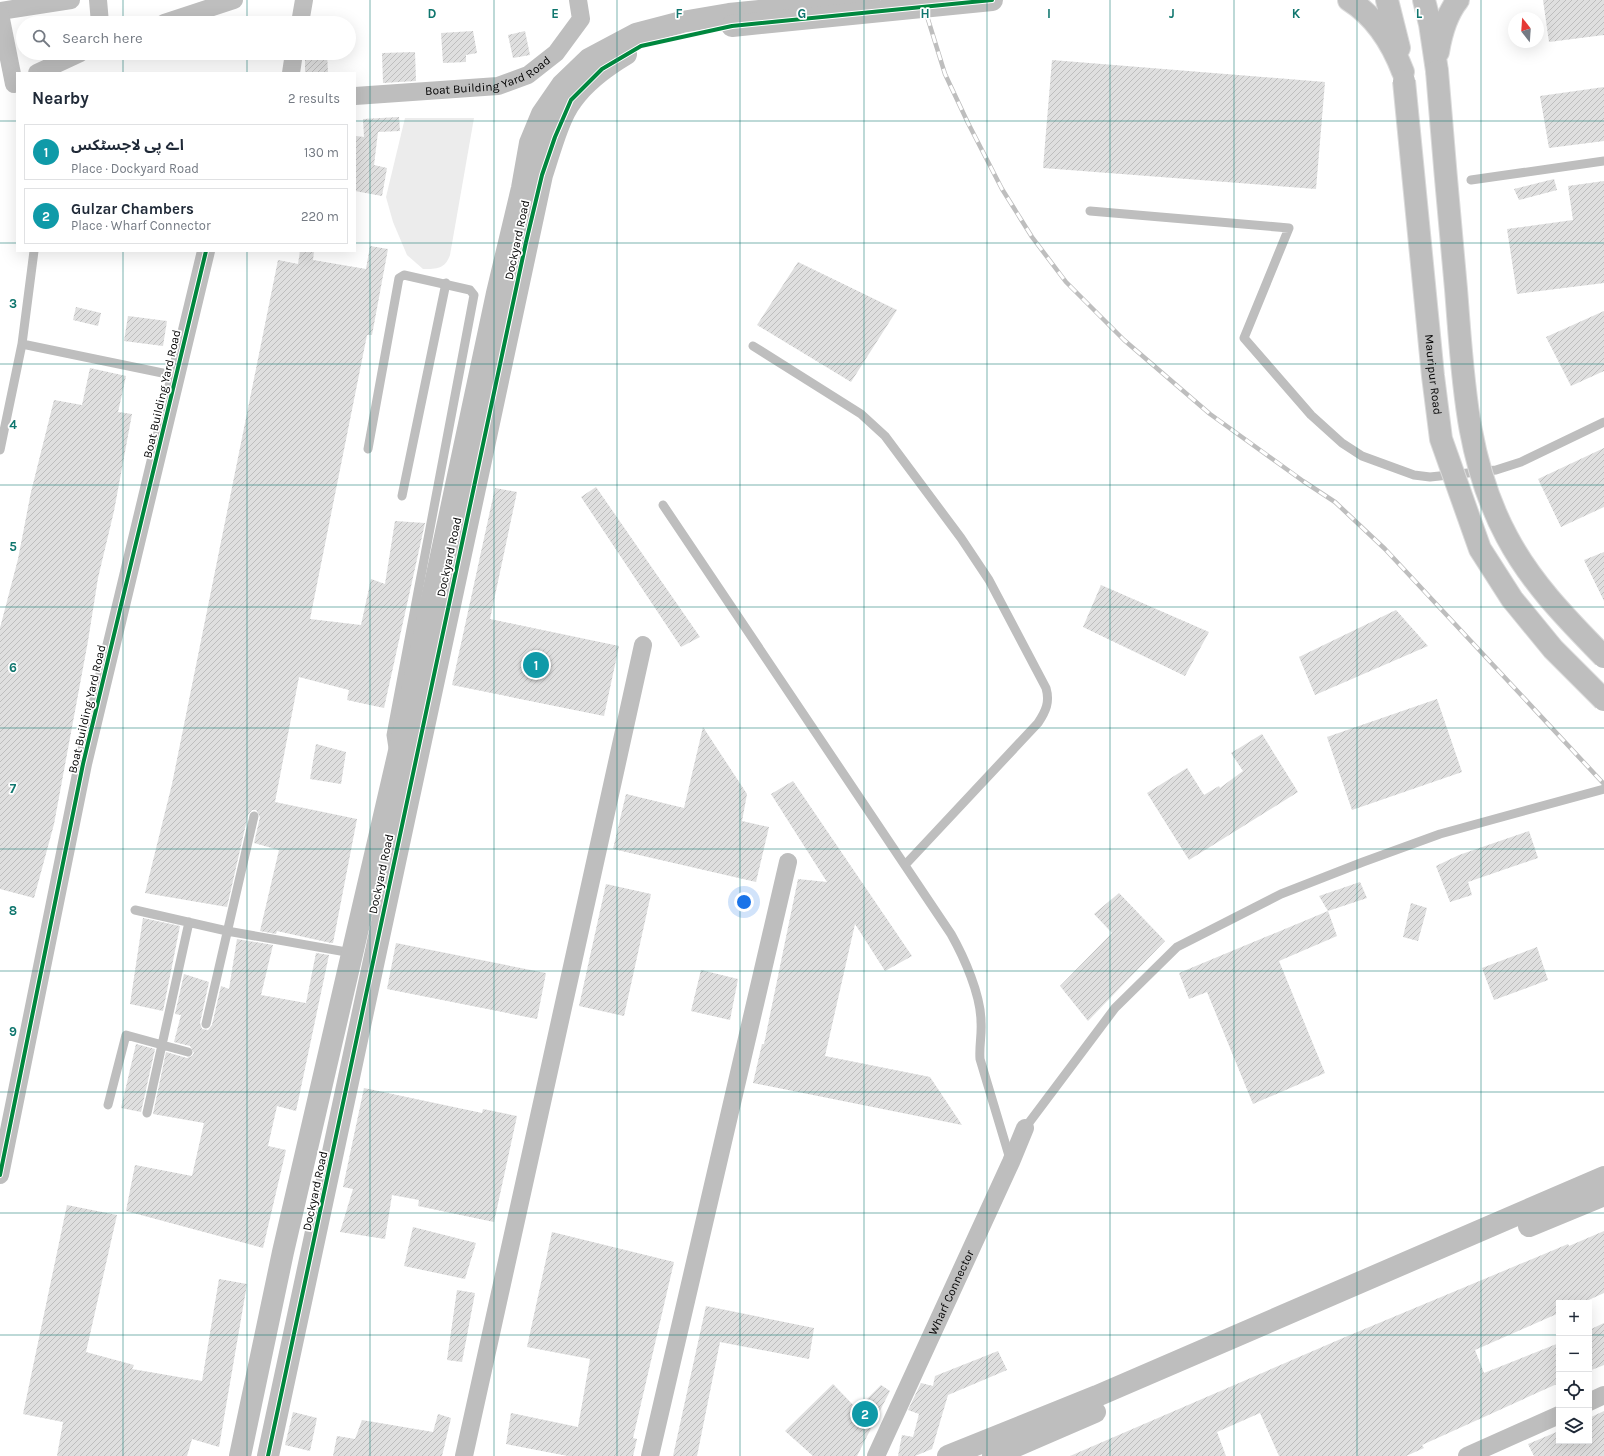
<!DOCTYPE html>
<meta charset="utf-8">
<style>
:root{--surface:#fff;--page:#f6f6f7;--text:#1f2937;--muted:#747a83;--line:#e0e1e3;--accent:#111827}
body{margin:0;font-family:Karla,"Noto Sans Arabic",sans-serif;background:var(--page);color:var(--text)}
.controls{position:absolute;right:12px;bottom:12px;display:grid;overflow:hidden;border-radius:0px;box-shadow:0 4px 16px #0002}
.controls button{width:36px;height:36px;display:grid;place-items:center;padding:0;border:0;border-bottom:1px solid var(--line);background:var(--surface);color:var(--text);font:20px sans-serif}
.compass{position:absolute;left:1508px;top:12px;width:36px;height:36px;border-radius:50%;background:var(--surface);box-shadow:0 4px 16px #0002;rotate:343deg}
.you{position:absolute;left:744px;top:902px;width:14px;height:14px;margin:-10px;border:3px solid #fff;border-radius:50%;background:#1a73e8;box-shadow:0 0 0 6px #1a73e833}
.badge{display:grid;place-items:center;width:26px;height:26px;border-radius:50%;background:var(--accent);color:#fff;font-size:13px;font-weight:700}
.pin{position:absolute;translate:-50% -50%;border:2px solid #fff;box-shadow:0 1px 4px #0006}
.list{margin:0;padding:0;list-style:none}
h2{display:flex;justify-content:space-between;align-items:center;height:52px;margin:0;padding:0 16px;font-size:17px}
h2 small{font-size:13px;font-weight:400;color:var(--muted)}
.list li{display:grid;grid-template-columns:26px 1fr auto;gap:12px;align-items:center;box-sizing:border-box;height:56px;margin:0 8px 8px;padding:0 8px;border:1px solid var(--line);border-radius:0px}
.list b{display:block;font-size:15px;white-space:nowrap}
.list p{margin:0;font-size:13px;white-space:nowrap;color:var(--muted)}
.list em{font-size:13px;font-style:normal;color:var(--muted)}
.icon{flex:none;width:22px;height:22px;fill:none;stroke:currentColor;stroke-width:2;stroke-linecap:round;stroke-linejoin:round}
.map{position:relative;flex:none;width:1604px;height:1456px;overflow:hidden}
.search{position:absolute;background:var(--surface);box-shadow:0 4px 16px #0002;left:16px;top:16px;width:340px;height:44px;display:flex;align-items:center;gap:10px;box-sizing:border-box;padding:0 14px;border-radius:22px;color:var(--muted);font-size:15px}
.panel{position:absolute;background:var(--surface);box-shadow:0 4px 16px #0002;left:16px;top:72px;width:340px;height:180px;border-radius:0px}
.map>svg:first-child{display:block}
.park{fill:#ececec}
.building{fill:url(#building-hatch)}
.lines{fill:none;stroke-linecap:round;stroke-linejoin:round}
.trunk-casing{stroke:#dbdbdb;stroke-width:24}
.service{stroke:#bebebe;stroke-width:9}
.minor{stroke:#bebebe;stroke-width:18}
.tertiary{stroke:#bebebe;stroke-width:22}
.trunk{stroke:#bebebe;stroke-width:22}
.rail-casing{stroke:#bebebe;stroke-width:4.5}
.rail{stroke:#fff;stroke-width:3;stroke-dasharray:9;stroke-linecap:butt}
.trunk-bridge-casing{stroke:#dbdbdb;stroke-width:24;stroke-linecap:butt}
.tertiary-bridge{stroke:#bebebe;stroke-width:22}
.trunk-bridge{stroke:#bebebe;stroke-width:22}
.cycleway-casing{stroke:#fff;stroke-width:6}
.cycleway{stroke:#00873e;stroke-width:4}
.grid{fill:none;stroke:#0f766e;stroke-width:1;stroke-opacity:0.55}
.labels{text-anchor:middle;stroke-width:3.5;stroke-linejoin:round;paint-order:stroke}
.street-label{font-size:12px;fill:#000;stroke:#fff}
.grid-label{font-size:13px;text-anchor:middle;font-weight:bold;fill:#0f766e;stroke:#fff;stroke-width:3.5;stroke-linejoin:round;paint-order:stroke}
</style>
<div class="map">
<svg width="1604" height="1456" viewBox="0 0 1604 1456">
<defs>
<pattern id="building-hatch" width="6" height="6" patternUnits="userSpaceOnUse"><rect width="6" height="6" fill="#dfdfdf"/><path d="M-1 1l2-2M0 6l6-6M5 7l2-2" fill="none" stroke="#bebebe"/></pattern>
</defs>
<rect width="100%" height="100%" fill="#fff"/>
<path class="park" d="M 405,118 L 474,118 L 450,255 C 445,269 437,269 423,269 L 407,255 L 393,222 L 386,197 Z"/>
<path class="building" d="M 1543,0 L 1604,0 L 1604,35 L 1549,42 Z
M 473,31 L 477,53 L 466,55 L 466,62 L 443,63 L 441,33 Z
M 525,31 L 530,55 L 513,58 L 508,35 Z
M 415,52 L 416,81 L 383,83 L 382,53 Z
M 327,53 L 328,73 L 305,73 L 305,54 Z
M 1052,60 L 1325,82 L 1316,189 L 1043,168 Z
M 1604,87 L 1604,141 L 1549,148 L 1540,96 Z
M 399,117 L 400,131 L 378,132 L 374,165 L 387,168 L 382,196 L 355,191 L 356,136 L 364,137 L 363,119 Z
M 1554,179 L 1557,190 L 1519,200 L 1514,189 Z
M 1604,181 L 1604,283 L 1517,294 L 1507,229 L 1573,220 L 1568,186 Z
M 370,246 L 388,249 L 372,335 L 367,335 L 310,619 L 361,625 L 371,579 L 385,584 L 395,521 L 425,523 L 384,708 L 347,700 L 349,690 L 299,677 L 275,802 L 357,819 L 333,943 L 331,943 L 277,931 L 276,934 L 260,931 L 279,850 L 254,843 L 260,817 L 256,810 L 252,810 L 248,815 L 227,907 L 145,893 L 172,784 L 278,260 L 298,264 L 300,251 L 314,251 L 313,260 L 366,269 Z
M 798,262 L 897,310 L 851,382 L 757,325 Z
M 76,307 L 101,313 L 98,326 L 73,320 Z
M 1604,311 L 1604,371 L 1571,386 L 1546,337 Z
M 128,316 L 167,321 L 163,346 L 124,341 Z
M 90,368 L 126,376 L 118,412 L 132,414 L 114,511 L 98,578 L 88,641 L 54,824 L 34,898 L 0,889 L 0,628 L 18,559 L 31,492 L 54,400 L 82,405 Z
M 1604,448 L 1604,507 L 1561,527 L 1538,479 Z
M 596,487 L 700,637 L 681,647 L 581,497 Z
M 495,488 L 517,492 L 490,619 L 619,646 L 604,716 L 452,685 Z
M 1604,552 L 1604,601 L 1584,560 Z
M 1101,585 L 1209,632 L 1185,676 L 1083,627 Z
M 1396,610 L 1428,646 L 1315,695 L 1299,657 Z
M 1437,699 L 1462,772 L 1352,810 L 1327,737 Z
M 703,727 L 747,794 L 742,821 L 769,827 L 756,882 L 613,849 L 626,794 L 684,808 Z
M 1262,734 L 1298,792 L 1189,860 L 1147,793 L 1187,768 L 1204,795 L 1219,786 L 1220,788 L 1243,771 L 1231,753 Z
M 316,744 L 346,752 L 341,784 L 310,779 Z
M 793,781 L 912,956 L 885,971 L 855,924 L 825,1056 L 930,1077 L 962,1125 L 753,1083 L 762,1044 L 764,1044 L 798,879 L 827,882 L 771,794 Z
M 1529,831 L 1538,858 L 1468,882 L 1472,895 L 1450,902 L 1436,866 L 1459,855 Z
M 1360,882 L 1367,898 L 1328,911 L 1319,896 Z
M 606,884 L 651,894 L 624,1016 L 579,1006 Z
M 1119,893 L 1165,941 L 1088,1021 L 1060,986 L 1112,933 L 1094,914 Z
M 1411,903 L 1427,908 L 1418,941 L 1403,937 Z
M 1328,911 L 1337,936 L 1279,961 L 1325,1073 L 1253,1104 L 1207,992 L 1189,999 L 1179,973 Z
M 143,918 L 180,926 L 163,1011 L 130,1004 Z
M 237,939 L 273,945 L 261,995 L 306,1003 L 316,953 L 329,955 L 296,1111 L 277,1106 L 268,1146 L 286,1150 L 263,1248 L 126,1211 L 135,1165 L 192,1176 L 204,1123 L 153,1114 L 166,1052 L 187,1058 L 192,1056 L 194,1053 L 190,1046 L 174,1042 L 181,1015 L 175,1014 L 184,974 L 209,982 L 200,1023 L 202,1029 L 208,1030 L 212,1025 L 221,986 L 229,989 Z
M 396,943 L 546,973 L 537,1019 L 387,989 Z
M 1537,947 L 1548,980 L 1494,1000 L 1482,968 Z
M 701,970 L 738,979 L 730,1020 L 691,1011 Z
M 136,1044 L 155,1049 L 141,1112 L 121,1108 Z
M 364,1088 L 482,1113 L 483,1109 L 517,1116 L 494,1222 L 418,1206 L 419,1200 L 392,1195 L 385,1239 L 340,1232 L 353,1189 L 343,1187 Z
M 67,1205 L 117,1215 L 86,1352 L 134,1365 L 132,1369 L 202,1381 L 219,1279 L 247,1284 L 219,1447 L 192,1439 L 187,1456 L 57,1456 L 63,1422 L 23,1414 Z
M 413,1227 L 476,1243 L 465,1279 L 404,1266 Z
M 1604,1231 L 1604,1293 L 1582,1303 L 1559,1303 L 1559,1313 L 1475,1350 L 1484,1373 L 1559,1343 L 1559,1383 L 1422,1445 L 1424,1448 L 1406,1456 L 1279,1456 L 1260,1413 L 1217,1432 L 1226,1456 L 1070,1456 L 1343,1338 L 1568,1244 L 1569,1246 Z
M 552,1232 L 674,1262 L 633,1438 L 637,1439 L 633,1456 L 568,1456 L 506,1444 L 511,1413 L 578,1427 L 590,1359 L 527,1347 Z
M 457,1290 L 475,1293 L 462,1362 L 447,1360 Z
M 706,1306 L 814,1328 L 809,1359 L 720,1342 L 697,1456 L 673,1456 Z
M 1604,1323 L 1604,1365 L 1589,1371 L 1589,1330 Z
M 998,1351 L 1007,1370 L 948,1395 L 932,1449 L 915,1456 L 898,1456 L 902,1435 L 913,1437 L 919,1414 L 908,1410 L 921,1383 L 933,1386 L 935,1376 Z
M 833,1384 L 857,1409 L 881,1385 L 890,1391 L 857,1456 L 813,1456 L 785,1431 Z
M 1604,1411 L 1604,1456 L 1534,1456 L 1528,1444 L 1559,1431 L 1559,1441 L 1589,1441 L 1589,1418 Z
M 293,1412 L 317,1418 L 310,1451 L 285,1445 Z
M 438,1414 L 451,1418 L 442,1456 L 333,1456 L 337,1436 L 355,1439 L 362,1420 L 433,1432 Z"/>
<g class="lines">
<defs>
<path id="trunk" d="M 1349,0 C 1376,17 1392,43 1403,72
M 1387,0 L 1399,48
M 1424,0 L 1430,24 L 1437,71
M 1438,52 C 1441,34 1446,15 1458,0"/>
</defs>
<use href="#trunk" class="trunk-casing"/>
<path class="service" d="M 1471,180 L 1604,161
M 1090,211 L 1289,228 L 1244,338 L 1311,415 L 1342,443 L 1362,456 L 1414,475 L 1430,477 L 1496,470 L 1521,462 L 1604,422
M 22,344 L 177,376
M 753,346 L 861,414 L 885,436 L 961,538 L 989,580 L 1046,688 C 1050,702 1046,711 1038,723 L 905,865
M 368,449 L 399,278 L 404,275 L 470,290 L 474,295 L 391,735 L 393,748
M 0,450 L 22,344 L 34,251
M 402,496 L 446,283
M 663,505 L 951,934 C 964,957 981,995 981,1022 C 982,1034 979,1046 980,1059 L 1010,1159
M 135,910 L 227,931 L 352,953
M 206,1024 L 254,816
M 108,1105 L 126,1035 L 188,1052
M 147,1113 L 189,922
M 1025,1128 L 1115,1008 L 1177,947 L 1281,894 L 1363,862 L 1440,834 L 1604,789"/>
<g class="minor">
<path d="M 98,0 L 100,23"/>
<path d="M 0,11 L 71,0"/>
<path d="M 0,14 L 14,84"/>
<path d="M 164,23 L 234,0"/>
<path d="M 300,23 L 304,0"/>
<path d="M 37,73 L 80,53"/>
<path d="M 291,73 L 294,53"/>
<path id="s1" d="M 355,96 L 498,86 L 528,75 L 556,53 L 581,19 L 578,0"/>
<path d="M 0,1175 L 83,764 L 206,251"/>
<path d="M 1589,1402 L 1604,1395"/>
<path d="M 464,1456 L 643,645"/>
<path d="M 650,1456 L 788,862"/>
<path id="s2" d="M 876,1456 L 1011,1162 L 1025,1128"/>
<path d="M 1467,1456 L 1559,1415"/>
</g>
<path class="tertiary" d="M 1529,1226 L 1604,1195
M 240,1456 L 283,1252 L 403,734 L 497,293 L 522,188 L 530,143 L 542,114 L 562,85 L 589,59 L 636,34 L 682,22 L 729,14 L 869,0
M 268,1456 L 542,175 C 549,154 559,116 572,100 C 586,80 606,66 626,54
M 948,1456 L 1097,1396 L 1604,1177
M 993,1456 L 1095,1412"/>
<use href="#trunk" class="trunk"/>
<defs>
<path id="rail" d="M 922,0 L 945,74 L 968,123 L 1002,189 L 1032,237 L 1066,282 L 1124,340 L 1210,414 L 1303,481 L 1335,502 L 1385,549 L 1604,784"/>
</defs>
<use href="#rail" class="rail-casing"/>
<use href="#rail" class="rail"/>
<defs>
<g id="trunk-bridge">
<path d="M 1437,71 C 1443,144 1449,216 1456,289 C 1463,375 1465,459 1507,537 C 1532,584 1567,619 1604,657"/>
<path id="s3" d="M 1404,81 L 1433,376 L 1441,439 L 1480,549 L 1512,599 L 1553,649 L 1604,700"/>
</g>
</defs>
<use href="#trunk-bridge" class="trunk-bridge-casing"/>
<path class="tertiary-bridge" d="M 732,26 L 992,0"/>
<use href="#trunk-bridge" class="trunk-bridge"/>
<defs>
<path id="cycleway" d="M 0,1175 L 83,764 L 206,251
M 268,1456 L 526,242 L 542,175 L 555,137 L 571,100 L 602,69 L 641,46 L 732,26 L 992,0"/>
</defs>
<use href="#cycleway" class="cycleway-casing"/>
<use href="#cycleway" class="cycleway"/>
</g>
<path class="grid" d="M 123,0 L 123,23M 247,0 L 247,23M 370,0 L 370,1456M 494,0 L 494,1456M 617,0 L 617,1456M 740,0 L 740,1456M 864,0 L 864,1456M 987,0 L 987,1456M 1110,0 L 1110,1456M 1234,0 L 1234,1456M 1357,0 L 1357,1456M 1481,0 L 1481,1456M 123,53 L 123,73M 247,53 L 247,73M 0,121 L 17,121M 355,121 L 1604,121M 0,243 L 17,243M 355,243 L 1604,243M 123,251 L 123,1456M 247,251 L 247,1456M 0,364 L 1604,364M 0,485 L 1604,485M 0,607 L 1604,607M 0,728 L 1604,728M 0,849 L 1604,849M 0,971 L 1604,971M 0,1092 L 1604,1092M 0,1213 L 1604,1213M 0,1335 L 1559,1335M 1589,1335 L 1604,1335"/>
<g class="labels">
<g class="street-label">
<text dy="4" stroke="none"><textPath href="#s1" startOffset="136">Boat Building Yard Road</textPath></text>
<text transform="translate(517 240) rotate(-78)" y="4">Dockyard Road</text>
<text dy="4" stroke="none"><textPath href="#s3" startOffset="295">Mauripur Road</textPath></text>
<text transform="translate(162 394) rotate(-77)" y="4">Boat Building Yard Road</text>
<text transform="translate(449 557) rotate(-78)" y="4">Dockyard Road</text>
<text transform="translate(87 709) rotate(-77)" y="4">Boat Building Yard Road</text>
<text transform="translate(381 874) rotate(-78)" y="4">Dockyard Road</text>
<text transform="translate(315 1191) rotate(-78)" y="4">Dockyard Road</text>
<text dy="4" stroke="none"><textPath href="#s2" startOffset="180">Wharf Connector</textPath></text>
</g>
</g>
<g class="grid-label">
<text x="432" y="18">D</text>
<text x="555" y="18">E</text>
<text x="679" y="18">F</text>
<text x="802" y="18">G</text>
<text x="925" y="18">H</text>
<text x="1049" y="18">I</text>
<text x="1172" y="18">J</text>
<text x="1296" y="18">K</text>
<text x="1419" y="18">L</text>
<text x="13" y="308">3</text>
<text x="13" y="429">4</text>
<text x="13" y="551">5</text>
<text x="13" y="672">6</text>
<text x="13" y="793">7</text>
<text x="13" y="915">8</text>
<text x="13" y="1036">9</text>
</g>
</svg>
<div class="controls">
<button>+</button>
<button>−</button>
<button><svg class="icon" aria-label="locate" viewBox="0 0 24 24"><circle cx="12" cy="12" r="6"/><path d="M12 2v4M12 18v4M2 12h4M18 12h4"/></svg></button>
<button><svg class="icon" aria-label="layers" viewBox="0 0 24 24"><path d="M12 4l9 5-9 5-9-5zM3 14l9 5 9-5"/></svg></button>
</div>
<svg class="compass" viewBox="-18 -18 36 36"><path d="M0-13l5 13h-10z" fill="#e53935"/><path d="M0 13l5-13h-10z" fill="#747a83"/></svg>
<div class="you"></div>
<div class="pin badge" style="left:536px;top:665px;background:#0f9aa8">1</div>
<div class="pin badge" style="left:865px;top:1414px;background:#0f9aa8">2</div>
<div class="search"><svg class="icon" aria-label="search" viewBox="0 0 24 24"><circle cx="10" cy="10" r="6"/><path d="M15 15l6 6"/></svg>Search here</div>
<section class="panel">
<h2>Nearby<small>2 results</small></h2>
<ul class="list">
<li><span class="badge" style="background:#0f9aa8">1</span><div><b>اے پی لاجسٹکس</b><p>Place · Dockyard Road</p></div><em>130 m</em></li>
<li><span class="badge" style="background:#0f9aa8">2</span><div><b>Gulzar Chambers</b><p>Place · Wharf Connector</p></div><em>220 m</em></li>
</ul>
</section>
</div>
